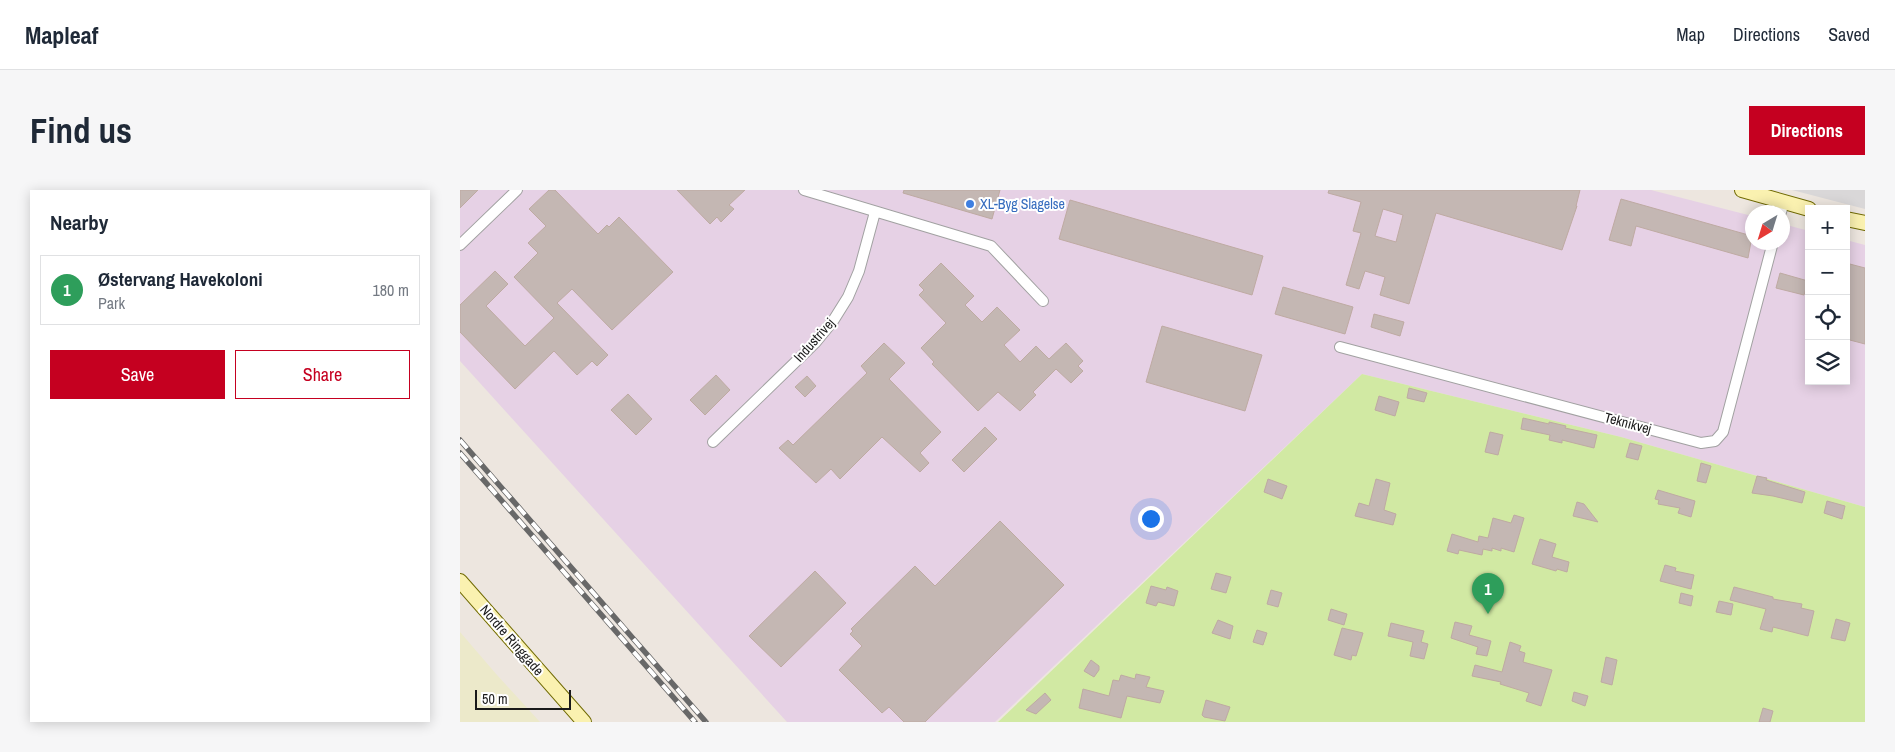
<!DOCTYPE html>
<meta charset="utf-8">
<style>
:root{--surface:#fff;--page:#f6f6f7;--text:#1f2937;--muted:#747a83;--line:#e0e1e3;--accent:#c50020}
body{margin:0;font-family:"Archivo Narrow",sans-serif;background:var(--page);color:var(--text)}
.controls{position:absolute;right:15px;top:15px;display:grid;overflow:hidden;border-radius:0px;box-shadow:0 2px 12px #0003}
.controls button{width:45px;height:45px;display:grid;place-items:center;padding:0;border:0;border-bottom:1px solid var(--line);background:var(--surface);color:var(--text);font:25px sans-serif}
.compass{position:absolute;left:1285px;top:15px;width:45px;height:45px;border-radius:50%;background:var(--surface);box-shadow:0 2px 12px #0003;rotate:218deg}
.scale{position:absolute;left:15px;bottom:12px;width:96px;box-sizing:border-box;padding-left:5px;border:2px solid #1a1a1a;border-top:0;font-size:14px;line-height:18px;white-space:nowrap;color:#1a1a1a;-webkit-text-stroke:4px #fff;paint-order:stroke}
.you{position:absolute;left:690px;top:328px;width:18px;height:18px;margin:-12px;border:4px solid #fff;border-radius:50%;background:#1a73e8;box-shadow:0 0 0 8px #1a73e833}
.badge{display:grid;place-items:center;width:32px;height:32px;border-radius:50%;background:var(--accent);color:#fff;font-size:16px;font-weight:700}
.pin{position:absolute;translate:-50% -41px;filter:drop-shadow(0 1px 2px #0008)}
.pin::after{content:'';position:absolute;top:26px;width:18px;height:15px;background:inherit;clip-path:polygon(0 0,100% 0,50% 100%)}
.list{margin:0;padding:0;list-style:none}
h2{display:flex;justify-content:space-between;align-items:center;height:65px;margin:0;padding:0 20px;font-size:21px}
h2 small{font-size:16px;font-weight:400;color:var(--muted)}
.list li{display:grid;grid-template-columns:32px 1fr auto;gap:15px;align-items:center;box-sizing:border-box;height:70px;margin:0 10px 10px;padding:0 10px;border:1px solid var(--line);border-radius:0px}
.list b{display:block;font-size:19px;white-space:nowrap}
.list p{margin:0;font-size:16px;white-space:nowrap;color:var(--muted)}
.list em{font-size:16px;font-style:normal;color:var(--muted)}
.actions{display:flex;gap:10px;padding:15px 20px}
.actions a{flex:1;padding:11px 0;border:1px solid var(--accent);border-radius:0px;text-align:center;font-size:18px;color:var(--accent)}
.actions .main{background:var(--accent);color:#fff}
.icon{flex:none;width:28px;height:28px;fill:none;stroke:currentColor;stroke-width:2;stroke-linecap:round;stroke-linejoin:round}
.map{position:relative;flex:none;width:1405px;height:532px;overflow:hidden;border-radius:0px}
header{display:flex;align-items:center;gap:30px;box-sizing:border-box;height:70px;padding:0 25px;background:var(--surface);border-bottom:1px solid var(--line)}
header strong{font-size:24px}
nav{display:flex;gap:28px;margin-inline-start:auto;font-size:18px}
.intro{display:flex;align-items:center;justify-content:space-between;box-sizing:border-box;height:120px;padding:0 30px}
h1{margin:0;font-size:35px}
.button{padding:12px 22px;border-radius:0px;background:var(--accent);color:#fff;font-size:18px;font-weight:700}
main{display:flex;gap:30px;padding:0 30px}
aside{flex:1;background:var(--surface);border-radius:0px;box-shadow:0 2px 12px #0003}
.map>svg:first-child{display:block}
.residential{fill:#d9d7d8}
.industrial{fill:#e6d1e5}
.farmland{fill:#ece9ca}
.grass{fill:#d1e9a3}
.building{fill:#c4b7b3;stroke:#beaaa2;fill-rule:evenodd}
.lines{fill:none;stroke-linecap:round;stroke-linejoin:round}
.street-casing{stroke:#a1a1a1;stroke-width:12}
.secondary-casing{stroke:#706a03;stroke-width:16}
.street{stroke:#fff;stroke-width:10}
.secondary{stroke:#faf1b0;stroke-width:14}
.rail-casing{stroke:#686868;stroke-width:5.5}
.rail{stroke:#fff;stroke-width:4;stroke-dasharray:11;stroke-linecap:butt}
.shop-dot{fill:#3f7fe0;stroke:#fff;stroke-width:2}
.labels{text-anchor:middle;stroke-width:4;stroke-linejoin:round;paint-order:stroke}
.shop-label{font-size:14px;fill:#366cbe;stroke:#fff;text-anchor:start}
.street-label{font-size:14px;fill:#1a1a1a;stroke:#fff}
</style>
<header>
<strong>Mapleaf</strong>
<nav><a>Map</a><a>Directions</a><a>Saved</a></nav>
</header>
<div class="intro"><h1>Find us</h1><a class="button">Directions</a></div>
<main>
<aside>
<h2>Nearby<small></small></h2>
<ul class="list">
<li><span class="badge" style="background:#2e9e5b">1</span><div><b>Østervang Havekoloni</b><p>Park</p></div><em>180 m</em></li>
</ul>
<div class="actions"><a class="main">Save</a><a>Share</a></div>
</aside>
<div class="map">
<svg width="1405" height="532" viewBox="0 0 1405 532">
<rect width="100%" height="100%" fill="#ede6df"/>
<path class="residential" d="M 1332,0 L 1405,0 L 1405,19 Z"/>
<path class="industrial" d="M 0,0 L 1191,0 L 1292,26 L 1292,52 L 1322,52 L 1323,34 L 1349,41 L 1349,191 L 1386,191 L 1386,50 L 1405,55 L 1405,317 L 1161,247 L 902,184 L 535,532 L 327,532 L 0,171 Z"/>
<path class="farmland" d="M 0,442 L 37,485 L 80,532 L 0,532 Z"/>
<path class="grass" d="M 902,184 L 1161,247 L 1405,317 L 1405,532 L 538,532 Z"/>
<path class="building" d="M 0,0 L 18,0 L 0,18 Z
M 89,0 L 95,0 L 138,44 L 147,35 L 149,37 L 159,27 L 213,82 L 152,140 L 112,99 L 97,113 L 148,165 L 137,176 L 132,171 L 117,185 L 94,161 L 55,199 L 0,142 L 0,115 L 35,81 L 48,94 L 26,116 L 65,156 L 94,128 L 54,87 L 78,63 L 68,53 L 86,36 L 69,19 Z
M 217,0 L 285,0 L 269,15 L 274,19 L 261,32 L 257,27 L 250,34 Z
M 444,0 L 540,0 L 532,29 L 443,3 Z
M 869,0 L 1120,0 L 1116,16 L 1117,16 L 1102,60 L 976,23 L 949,114 L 920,105 L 925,87 L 905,81 L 899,99 L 886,95 L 901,43 L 893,41 L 901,12 L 868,3 ZM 923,19 L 943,25 L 936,52 L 915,46 Z
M 1161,9 L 1292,46 L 1288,68 L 1176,36 L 1171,56 L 1149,50 Z
M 610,10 L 803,66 L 792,105 L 599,49 Z
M 481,73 L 514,106 L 505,115 L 522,132 L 537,117 L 560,140 L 544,155 L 560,172 L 576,156 L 589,169 L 606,153 L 623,171 L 618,176 L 623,181 L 611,193 L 596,179 L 573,202 L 576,205 L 560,221 L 538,202 L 518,221 L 472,174 L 474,172 L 461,158 L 486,133 L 459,105 L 464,100 L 459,95 Z
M 1386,73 L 1405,78 L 1405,154 L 1386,149 Z
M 1320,83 L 1348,91 L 1344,105 L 1316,98 Z
M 823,97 L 893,117 L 885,144 L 815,124 Z
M 914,124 L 944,132 L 940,146 L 911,137 Z
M 702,136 L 802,165 L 785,221 L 686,192 Z
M 424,153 L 445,173 L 429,189 L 481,242 L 460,263 L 469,273 L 460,282 L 422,247 L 380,289 L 371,279 L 356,293 L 319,258 L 328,250 L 333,255 L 407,183 L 401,176 Z
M 256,185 L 270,200 L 245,225 L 230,210 Z
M 347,186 L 356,196 L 345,207 L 335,197 Z
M 949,198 L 967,203 L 964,212 L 947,208 Z
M 168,204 L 192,229 L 176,245 L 151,220 Z
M 919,206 L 939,212 L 935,226 L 915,220 Z
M 1063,228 L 1089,234 L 1089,232 L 1106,236 L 1105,238 L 1137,245 L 1134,258 L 1102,250 L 1102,253 L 1089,250 L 1090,245 L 1061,239 Z
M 525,237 L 537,249 L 504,282 L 492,270 Z
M 1030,242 L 1043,245 L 1038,265 L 1025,262 Z
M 1170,253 L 1182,256 L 1178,270 L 1166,267 Z
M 1241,273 L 1251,276 L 1246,293 L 1237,291 Z
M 1297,286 L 1307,288 L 1306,290 L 1345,302 L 1342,313 L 1313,306 L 1292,303 Z
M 808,289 L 827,296 L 822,309 L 804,302 Z
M 916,289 L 930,293 L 924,320 L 936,324 L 933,335 L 895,326 L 899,313 L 909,316 Z
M 1198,300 L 1235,311 L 1231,327 L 1218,323 L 1220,318 L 1198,314 L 1199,310 L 1195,309 Z
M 1367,311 L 1385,316 L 1382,329 L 1364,323 Z
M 1117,312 L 1124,314 L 1138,332 L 1113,326 Z
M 1054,325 L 1064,328 L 1054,362 L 1041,358 L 1041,361 L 1032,358 L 1032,361 L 1023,359 L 1022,365 L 999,360 L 998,364 L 987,361 L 992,344 L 1018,352 L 1019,346 L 1028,348 L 1033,328 L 1051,333 Z
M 540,331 L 604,395 L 465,532 L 444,532 L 429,517 L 422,523 L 379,480 L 402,456 L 390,444 L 393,441 L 391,439 L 455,376 L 475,396 Z
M 1080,349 L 1096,354 L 1092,367 L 1109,372 L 1107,382 L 1097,379 L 1096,381 L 1072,374 Z
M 1205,375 L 1216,378 L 1215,381 L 1234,385 L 1231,399 L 1200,391 Z
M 355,381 L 386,413 L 321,477 L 289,446 Z
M 756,383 L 771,387 L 766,403 L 751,399 Z
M 691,396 L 706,400 L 707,397 L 718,401 L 714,416 L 698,412 L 696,416 L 686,413 Z
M 1274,397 L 1313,407 L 1313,409 L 1342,414 L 1341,418 L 1354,421 L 1348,446 L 1313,437 L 1312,442 L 1300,439 L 1306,419 L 1270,410 Z
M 811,400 L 822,403 L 818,417 L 807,414 Z
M 1221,403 L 1233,406 L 1231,416 L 1219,413 Z
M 1259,411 L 1273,414 L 1271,425 L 1256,422 Z
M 871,419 L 887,424 L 884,435 L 868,430 Z
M 1376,429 L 1390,433 L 1385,451 L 1371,448 Z
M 758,430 L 773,436 L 770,449 L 752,443 Z
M 995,432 L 1012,436 L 1009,445 L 1031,451 L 1027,466 L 1016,464 L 1018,457 L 991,448 Z
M 931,433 L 964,441 L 961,452 L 968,454 L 964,469 L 950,466 L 953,452 L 928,446 Z
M 882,438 L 903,443 L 896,466 L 892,465 L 891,470 L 874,465 Z
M 797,440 L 807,443 L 803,455 L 793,452 Z
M 1050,452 L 1061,456 L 1059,461 L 1065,463 L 1063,472 L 1092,480 L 1081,516 L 1066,511 L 1069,503 L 1040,494 L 1041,492 L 1012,486 L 1015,475 L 1042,482 Z
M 1146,467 L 1157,470 L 1152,495 L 1141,492 Z
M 631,470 L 639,476 L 639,480 L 634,487 L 624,481 Z
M 676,484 L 690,487 L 686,497 L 704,501 L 700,513 L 667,506 L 661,528 L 619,518 L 623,499 L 649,506 L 653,490 L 659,491 L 661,485 L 675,489 Z
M 1114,502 L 1128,506 L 1125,516 L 1112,511 Z
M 585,503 L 591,510 L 576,524 L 566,520 Z
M 746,510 L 770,517 L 765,531 L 744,527 L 742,525 Z
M 1303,518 L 1313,521 L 1310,532 L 1299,532 Z"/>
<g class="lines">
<defs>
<path id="street" d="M 344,0 L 531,56 L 583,111
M 1321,22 L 1324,12
M 0,55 L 57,0
M 880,157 L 1241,253 L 1255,251 L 1263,242 L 1313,52
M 253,252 L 355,153 L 373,131 L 388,107 L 399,81 L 415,22"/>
<path id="secondary" d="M 1282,0 L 1349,19
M 1386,29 L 1405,33
M 0,391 L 124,532"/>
</defs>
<use href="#street" class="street-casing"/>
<use href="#secondary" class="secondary-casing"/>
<use href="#street" class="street"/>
<use href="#secondary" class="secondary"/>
<defs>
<path id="rail" d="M 0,250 L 246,532
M 0,263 L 235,532"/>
</defs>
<use href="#rail" class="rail-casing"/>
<use href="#rail" class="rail"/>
</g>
<circle class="shop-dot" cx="510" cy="14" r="5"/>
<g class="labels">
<g class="shop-label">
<text x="520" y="19">XL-Byg Slagelse</text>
</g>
<g class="street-label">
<text transform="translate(354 150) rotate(-48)" y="5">Industrivej</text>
<text transform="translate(1168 233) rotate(15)" y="5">Teknikvej</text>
<text transform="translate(52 450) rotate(49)" y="5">Nordre Ringgade</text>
</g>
</g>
</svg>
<div class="controls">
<button>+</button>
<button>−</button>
<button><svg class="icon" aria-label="locate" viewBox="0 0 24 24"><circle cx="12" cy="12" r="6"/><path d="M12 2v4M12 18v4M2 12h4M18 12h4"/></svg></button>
<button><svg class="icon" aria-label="layers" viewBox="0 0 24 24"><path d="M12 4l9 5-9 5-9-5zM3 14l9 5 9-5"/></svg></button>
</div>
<svg class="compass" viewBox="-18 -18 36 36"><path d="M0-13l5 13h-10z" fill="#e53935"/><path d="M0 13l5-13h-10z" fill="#747a83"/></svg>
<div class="scale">50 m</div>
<div class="you"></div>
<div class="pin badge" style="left:1028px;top:424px;background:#2e9e5b">1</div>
</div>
</main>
